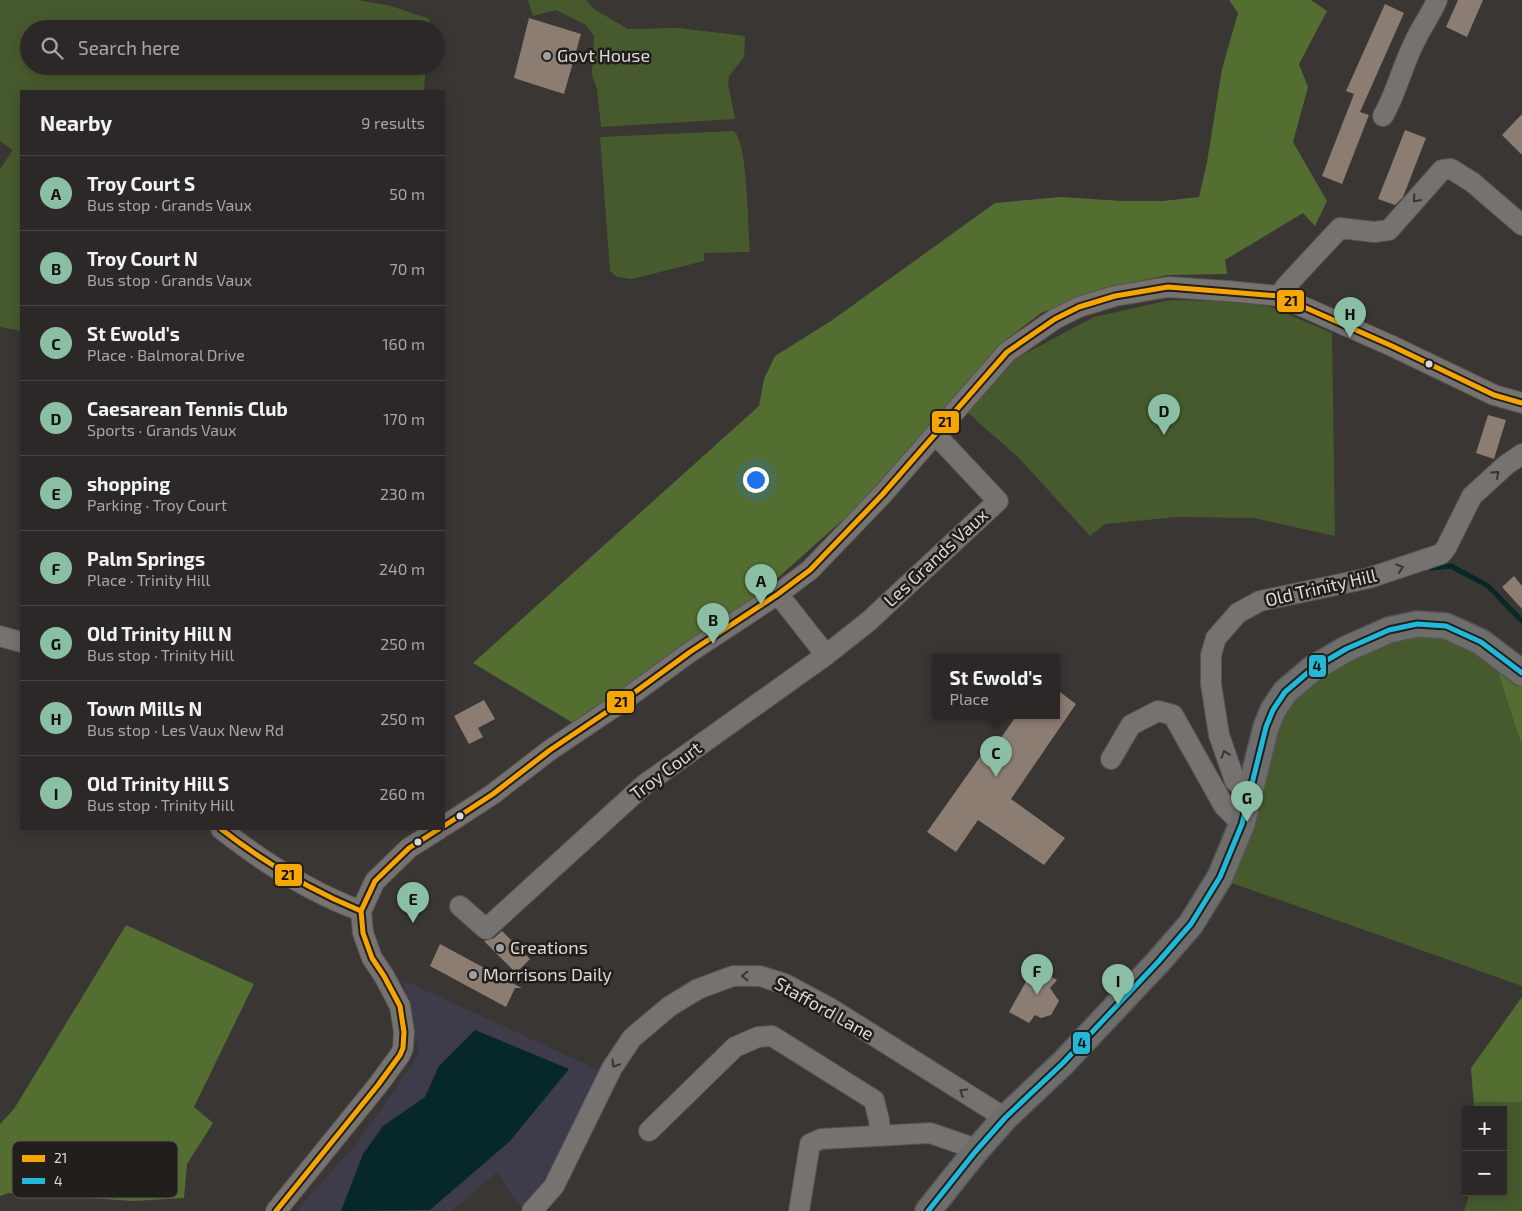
<!DOCTYPE html>
<meta charset="utf-8">
<style>
:root{--surface:#2c2827;--page:#383433;--text:#f1f3f6;--muted:#a6a6a7;--line:#484444;--accent:#8abfa5}
body{margin:0;font-family:"Exo 2",sans-serif;background:var(--page);color:var(--text)}
.controls{position:absolute;right:15px;bottom:15px;display:grid;overflow:hidden;border-radius:0px;box-shadow:0 2px 12px #0003}
.controls button{width:45px;height:45px;display:grid;place-items:center;padding:0;border:0;border-bottom:1px solid var(--line);background:var(--surface);color:var(--text);font:25px sans-serif}
.you{position:absolute;left:755px;top:479px;width:18px;height:18px;margin:-12px;border:4px solid #fff;border-radius:50%;background:#1a73e8;box-shadow:0 0 0 8px #1a73e833}
.badge{display:grid;place-items:center;width:32px;height:32px;border-radius:50%;background:var(--accent);color:#111;font-size:16px;font-weight:700}
.pin{position:absolute;translate:-50% -41px;filter:drop-shadow(0 1px 2px #0008)}
.pin::after{content:'';position:absolute;top:26px;width:18px;height:15px;background:inherit;clip-path:polygon(0 0,100% 0,50% 100%)}
.popup{position:absolute;left:932px;top:654px;width:128px;height:65px;box-sizing:border-box;display:grid;place-content:center;border-radius:0px;background:var(--surface);filter:drop-shadow(0 1px 4px #0005);font-size:16px;white-space:nowrap;color:var(--muted)}
.popup b{font-size:19px;color:var(--text)}
.popup::after{content:'';position:absolute;left:50%;top:100%;margin-left:-10px;border:10px solid transparent;border-top-color:var(--surface)}
.list{margin:0;padding:0;list-style:none}
h2{display:flex;justify-content:space-between;align-items:center;height:65px;margin:0;padding:0 20px;font-size:21px}
h2 small{font-size:16px;font-weight:400;color:var(--muted)}
.list li{display:grid;grid-template-columns:32px 1fr auto;gap:15px;align-items:center;box-sizing:border-box;height:75px;padding:0 20px;border-top:1px solid var(--line)}
.list b{display:block;font-size:19px;white-space:nowrap}
.list p{margin:0;font-size:16px;white-space:nowrap;color:var(--muted)}
.list em{font-size:16px;font-style:normal;color:var(--muted)}
.icon{flex:none;width:28px;height:28px;fill:none;stroke:currentColor;stroke-width:2;stroke-linecap:round;stroke-linejoin:round}
.map{position:relative;flex:none;width:1522px;height:1211px;overflow:hidden}
.search{position:absolute;background:var(--surface);box-shadow:0 2px 12px #0003;left:20px;top:20px;width:425px;height:55px;display:flex;align-items:center;gap:12px;box-sizing:border-box;padding:0 18px;border-radius:28px;color:var(--muted);font-size:19px}
.panel{position:absolute;background:var(--surface);box-shadow:0 2px 12px #0003;left:20px;top:90px;width:425px;height:740px;border-radius:0px}
.map>svg:first-child{display:block}
.industrial{fill:#3e3b4a}
.green{fill:#475a2d}
.forest{fill:#546d31}
.water{fill:#062828}
.lines{fill:none;stroke-linecap:round;stroke-linejoin:round}
.stream{stroke:#062828;stroke-width:5}
.building{fill:#8c7d73}
.minor-casing{stroke:#565351;stroke-width:22}
.major-casing{stroke:#565351;stroke-width:28}
.minor{stroke:#757270;stroke-width:20}
.major{stroke:#6d6d6b;stroke-width:25}
.bus-1-casing{stroke:#211e1c;stroke-width:9}
.bus-2-casing{stroke:#211e1c;stroke-width:9}
.bus-1{stroke:#f7a600;stroke-width:5}
.bus-2{stroke:#20b9da;stroke-width:5}
.oneway{stroke:#363331}
.poi-dot{fill:#a39f9d;stroke:#211e1c;stroke-width:2}
.bus-dot{fill:#dcd8d6;stroke:#211e1c;stroke-width:2}
.labels{text-anchor:middle;stroke-width:5;stroke-linejoin:round;paint-order:stroke}
.poi-label{font-size:18px;fill:#dcd8d6;stroke:#211e1c;text-anchor:start}
.street-label{font-size:18px;fill:#dcd8d6;stroke:#211e1c}
.key{fill:#211e1c;stroke:#595654;stroke-width:1}
.key-label{font-size:14px;fill:#dcd8d6}
.line-badge{stroke:#211e1c;stroke-width:2}
.pale-badge-label{font-size:14px;text-anchor:middle;font-weight:bold;fill:#111}
</style>
<div class="map">
<svg width="1522" height="1211" viewBox="0 0 1522 1211">
<rect width="100%" height="100%" fill="#3a3634"/>
<path class="industrial" d="M 403,980 L 601,1071 L 561,1157 L 521,1209 L 497,1172 L 452,1211 L 296,1211 L 358,1142 L 413,1063 L 419,1051 Z"/>
<path class="green" d="M 0,0 L 358,0 L 391,6 L 430,19 L 429,29 L 29,29 L 29,66 L 426,66 L 424,91 L 21,91 L 21,331 L 0,327 L 0,169 L 13,150 L 0,141 Z
M 528,0 L 586,0 L 594,9 L 628,29 L 679,28 L 745,36 L 744,57 L 729,76 L 728,83 L 735,119 L 601,127 L 597,89 L 592,75 L 594,36 L 586,25 L 556,10 L 533,16 Z
M 734,131 C 748,144 748,229 750,252 L 704,253 L 704,261 L 632,279 L 617,277 L 610,271 L 600,137 Z
M 1170,300 L 1220,301 L 1268,306 L 1332,333 L 1335,536 L 1254,518 L 1177,517 L 1105,524 L 1090,536 L 1019,458 L 968,413 L 1015,359 L 1094,317 Z
M 1400,636 L 1444,636 L 1495,663 L 1522,747 L 1522,986 L 1229,882 L 1278,715 L 1319,674 Z
M 1471,1068 L 1522,1085 L 1522,1211 L 1464,1211 L 1470,1192 L 1503,1192 L 1503,1110 L 1474,1110 Z"/>
<path class="forest" d="M 1229,0 L 1311,0 L 1327,11 L 1299,64 L 1308,87 L 1293,142 L 1327,201 L 1315,226 L 1303,213 L 1225,260 L 1227,274 L 1168,275 L 1103,289 L 1041,313 L 1008,338 L 855,509 L 763,591 L 573,723 L 473,663 L 759,406 L 764,379 L 775,356 L 831,321 L 995,203 L 1061,197 L 1122,201 L 1163,201 L 1199,197 L 1207,162 L 1222,69 L 1238,13 Z
M 1495,663 L 1522,678 L 1522,747 Z
M 126,925 L 254,984 L 194,1107 L 213,1123 L 187,1164 L 184,1198 L 134,1201 L 9,1193 L 0,1196 L 0,1124 L 14,1109 Z
M 1522,997 L 1522,1102 L 1474,1102 L 1471,1068 Z"/>
<path class="water" d="M 475,1030 L 569,1069 L 510,1141 L 430,1210 L 341,1211 L 363,1154 L 383,1126 L 425,1097 L 439,1066 Z"/>
<g class="lines">
<path class="stream" d="M 1432,568 L 1451,566 L 1488,586 L 1522,621"/>
</g>
<path class="building" d="M 1458,0 L 1483,0 L 1467,37 L 1446,27 Z
M 1385,4 L 1404,13 L 1360,112 L 1369,115 L 1342,184 L 1322,176 L 1354,94 L 1346,91 Z
M 529,18 L 581,34 L 564,94 L 514,78 Z
M 1522,114 L 1522,155 L 1502,135 Z
M 1405,130 L 1426,138 L 1403,197 L 1395,205 L 1378,199 Z
M 1488,415 L 1506,420 L 1494,459 L 1476,453 Z
M 1514,576 L 1522,586 L 1522,609 L 1502,587 Z
M 1056,689 L 1076,704 L 1011,799 L 1065,838 L 1044,865 L 978,820 L 956,852 L 927,832 L 985,750 L 990,754 L 1016,716 L 1056,716 Z
M 484,700 L 495,719 L 478,728 L 483,737 L 469,744 L 454,716 Z
M 502,931 L 530,959 L 516,973 L 484,941 L 494,938 Z
M 440,944 L 516,985 L 522,988 L 515,988 L 506,1007 L 430,966 Z
M 1034,967 L 1057,980 L 1050,988 L 1059,1001 L 1051,1015 L 1041,1018 L 1035,1015 L 1029,1023 L 1009,1012 Z"/>
<g class="lines">
<defs>
<path id="minor" d="M 1383,116 C 1397,92 1402,66 1415,41 C 1421,27 1431,15 1437,0
M 1279,296 L 1287,285 L 1340,228 L 1374,232 L 1389,230 L 1442,170 L 1451,169 L 1472,182 L 1522,225
M 0,636 L 21,642
M 826,655 L 869,621 L 998,501 L 935,434
M 1111,759 L 1131,725 L 1158,711 L 1173,715 L 1224,806 L 1242,824
M 1250,794 L 1235,781 L 1219,735 L 1211,684 L 1211,655 L 1216,638 L 1238,613 L 1260,601 L 1369,578 L 1441,554 L 1446,548 L 1472,496 L 1506,465 L 1522,454
M 444,826 L 493,794 L 550,750 L 620,703 L 690,652 L 778,594 L 810,570 L 882,495 L 1007,352 L 1055,319 L 1079,307 L 1115,296 L 1168,287 L 1228,291 L 1279,296 L 1392,346 L 1494,395 L 1522,403
M 221,829 C 264,863 310,892 361,911
M 460,906 L 486,929 L 644,785 L 826,655 L 778,594
M 649,1131 L 735,1047 L 758,1037 L 772,1036 L 874,1100 L 879,1120 L 880,1134
M 276,1211 L 378,1085 L 400,1055 L 403,1048 L 404,1032 L 400,1006 L 384,976 L 372,958 L 363,933 L 361,911 L 375,881 L 409,848 L 439,829
M 532,1211 L 554,1186 L 612,1068 L 632,1038 L 670,1006 L 698,989 L 733,976 L 760,976 L 785,984 L 830,1008 L 1005,1118
M 799,1211 L 810,1144 L 821,1139 L 930,1133 L 965,1145 L 975,1152"/>
<path id="major" d="M 928,1211 L 975,1152 L 1005,1118 L 1063,1063 L 1158,962 L 1191,924 L 1220,877 L 1242,824 L 1266,727 L 1273,710 L 1285,692 L 1312,669 L 1346,649 L 1389,630 L 1417,624 L 1446,626 L 1481,642 L 1522,673"/>
</defs>
<use href="#minor" class="minor-casing"/>
<use href="#major" class="major-casing"/>
<use href="#minor" class="minor"/>
<use href="#major" class="major"/>
<defs>
<path id="bus-1" d="M 444,826 L 493,794 L 550,750 L 620,703 L 690,652 L 778,594 L 810,570 L 882,495 L 1007,352 L 1055,319 L 1079,307 L 1115,296 L 1168,287 L 1279,296 L 1392,346 L 1494,395 L 1522,403
M 221,829 C 265,863 310,890 361,911
M 276,1211 L 378,1085 L 400,1055 L 403,1048 L 404,1032 L 400,1006 L 384,976 L 372,958 L 363,933 L 361,911 L 375,881 L 409,848 L 439,829"/>
<path id="bus-2" d="M 928,1211 L 975,1152 L 1005,1118 L 1063,1063 L 1158,962 L 1191,924 L 1220,877 L 1242,824 L 1266,727 L 1273,710 L 1285,692 L 1312,669 L 1346,649 L 1389,630 L 1417,624 L 1446,626 L 1481,642 L 1522,673"/>
</defs>
<use href="#bus-1" class="bus-1-casing"/>
<use href="#bus-2" class="bus-2-casing"/>
<use href="#bus-1" class="bus-1"/>
<use href="#bus-2" class="bus-2"/>
</g>
<defs><path id="oneway-chevron" d="M-2-3.5L2.5 0L-2 3.5" fill="none" stroke-width="1.6" stroke-linecap="round" stroke-linejoin="round" transform="scale(1.25)"/></defs>
<g class="oneway">
<use href="#oneway-chevron" transform="translate(1416 199) rotate(131)"/>
<use href="#oneway-chevron" transform="translate(1496 474) rotate(-42)"/>
<use href="#oneway-chevron" transform="translate(1400 568) rotate(-18)"/>
<use href="#oneway-chevron" transform="translate(1225 754) rotate(-109)"/>
<use href="#oneway-chevron" transform="translate(745 976) rotate(179)"/>
<use href="#oneway-chevron" transform="translate(615 1064) rotate(122)"/>
<use href="#oneway-chevron" transform="translate(963 1092) rotate(-148)"/>
</g>
<g class="poi-dot">
<circle cx="547" cy="56" r="5"/>
<circle cx="500" cy="948" r="5"/>
<circle cx="473" cy="975" r="5"/>
</g>
<g class="bus-dot">
<circle cx="1429" cy="364" r="4.5"/>
<circle cx="460" cy="816" r="4.5"/>
<circle cx="418" cy="842" r="4.5"/>
</g>
<g class="labels">
<g class="poi-label">
<text x="557" y="62">Govt House</text>
<text x="510" y="954">Creations</text>
<text x="483" y="981">Morrisons Daily</text>
</g>
<g class="street-label">
<text transform="translate(936 558) rotate(-43)" y="6">Les Grands Vaux</text>
<text transform="translate(1321 588) rotate(-13)" y="6">Old Trinity Hill</text>
<text transform="translate(666 771) rotate(-37)" y="6">Troy Court</text>
<text transform="translate(824 1009) rotate(29)" y="6">Stafford Lane</text>
</g>
</g>
<rect x="12" y="1141" width="166" height="57" rx="8" class="key"/>
<rect x="22" y="1155" width="23" height="7" fill="#f7a600"/>
<rect x="22" y="1178" width="23" height="6" fill="#20b9da"/>
<g class="key-label">
<text x="54" y="1163">21</text>
<text x="54" y="1186">4</text>
</g>
<g class="line-badge">
<rect x="1276" y="289" width="29" height="24" rx="5" fill="#f7a600"/>
<rect x="931" y="410" width="29" height="24" rx="5" fill="#f7a600"/>
<rect x="1308" y="654" width="19" height="24" rx="5" fill="#20b9da"/>
<rect x="606" y="690" width="29" height="24" rx="5" fill="#f7a600"/>
<rect x="274" y="863" width="29" height="24" rx="5" fill="#f7a600"/>
<rect x="1072" y="1031" width="19" height="24" rx="5" fill="#20b9da"/>
</g>
<g class="pale-badge-label">
<text x="1291" y="306">21</text>
<text x="945" y="427">21</text>
<text x="1317" y="671">4</text>
<text x="621" y="707">21</text>
<text x="288" y="880">21</text>
<text x="1082" y="1048">4</text>
</g>
</svg>
<div class="controls">
<button>+</button>
<button>−</button>
</div>
<div class="you"></div>
<div class="pin badge" style="left:761px;top:605px">A</div>
<div class="pin badge" style="left:713px;top:644px">B</div>
<div class="pin badge" style="left:996px;top:777px">C</div>
<div class="popup"><b>St Ewold's</b>Place</div>
<div class="pin badge" style="left:1164px;top:435px">D</div>
<div class="pin badge" style="left:413px;top:923px">E</div>
<div class="pin badge" style="left:1037px;top:995px">F</div>
<div class="pin badge" style="left:1247px;top:822px">G</div>
<div class="pin badge" style="left:1350px;top:338px">H</div>
<div class="pin badge" style="left:1118px;top:1005px">I</div>
<div class="search"><svg class="icon" aria-label="search" viewBox="0 0 24 24"><circle cx="10" cy="10" r="6"/><path d="M15 15l6 6"/></svg>Search here</div>
<section class="panel">
<h2>Nearby<small>9 results</small></h2>
<ul class="list">
<li><span class="badge">A</span><div><b>Troy Court S</b><p>Bus stop · Grands Vaux</p></div><em>50 m</em></li>
<li><span class="badge">B</span><div><b>Troy Court N</b><p>Bus stop · Grands Vaux</p></div><em>70 m</em></li>
<li><span class="badge">C</span><div><b>St Ewold's</b><p>Place · Balmoral Drive</p></div><em>160 m</em></li>
<li><span class="badge">D</span><div><b>Caesarean Tennis Club</b><p>Sports · Grands Vaux</p></div><em>170 m</em></li>
<li><span class="badge">E</span><div><b>shopping</b><p>Parking · Troy Court</p></div><em>230 m</em></li>
<li><span class="badge">F</span><div><b>Palm Springs</b><p>Place · Trinity Hill</p></div><em>240 m</em></li>
<li><span class="badge">G</span><div><b>Old Trinity Hill N</b><p>Bus stop · Trinity Hill</p></div><em>250 m</em></li>
<li><span class="badge">H</span><div><b>Town Mills N</b><p>Bus stop · Les Vaux New Rd</p></div><em>250 m</em></li>
<li><span class="badge">I</span><div><b>Old Trinity Hill S</b><p>Bus stop · Trinity Hill</p></div><em>260 m</em></li>
</ul>
</section>
</div>
